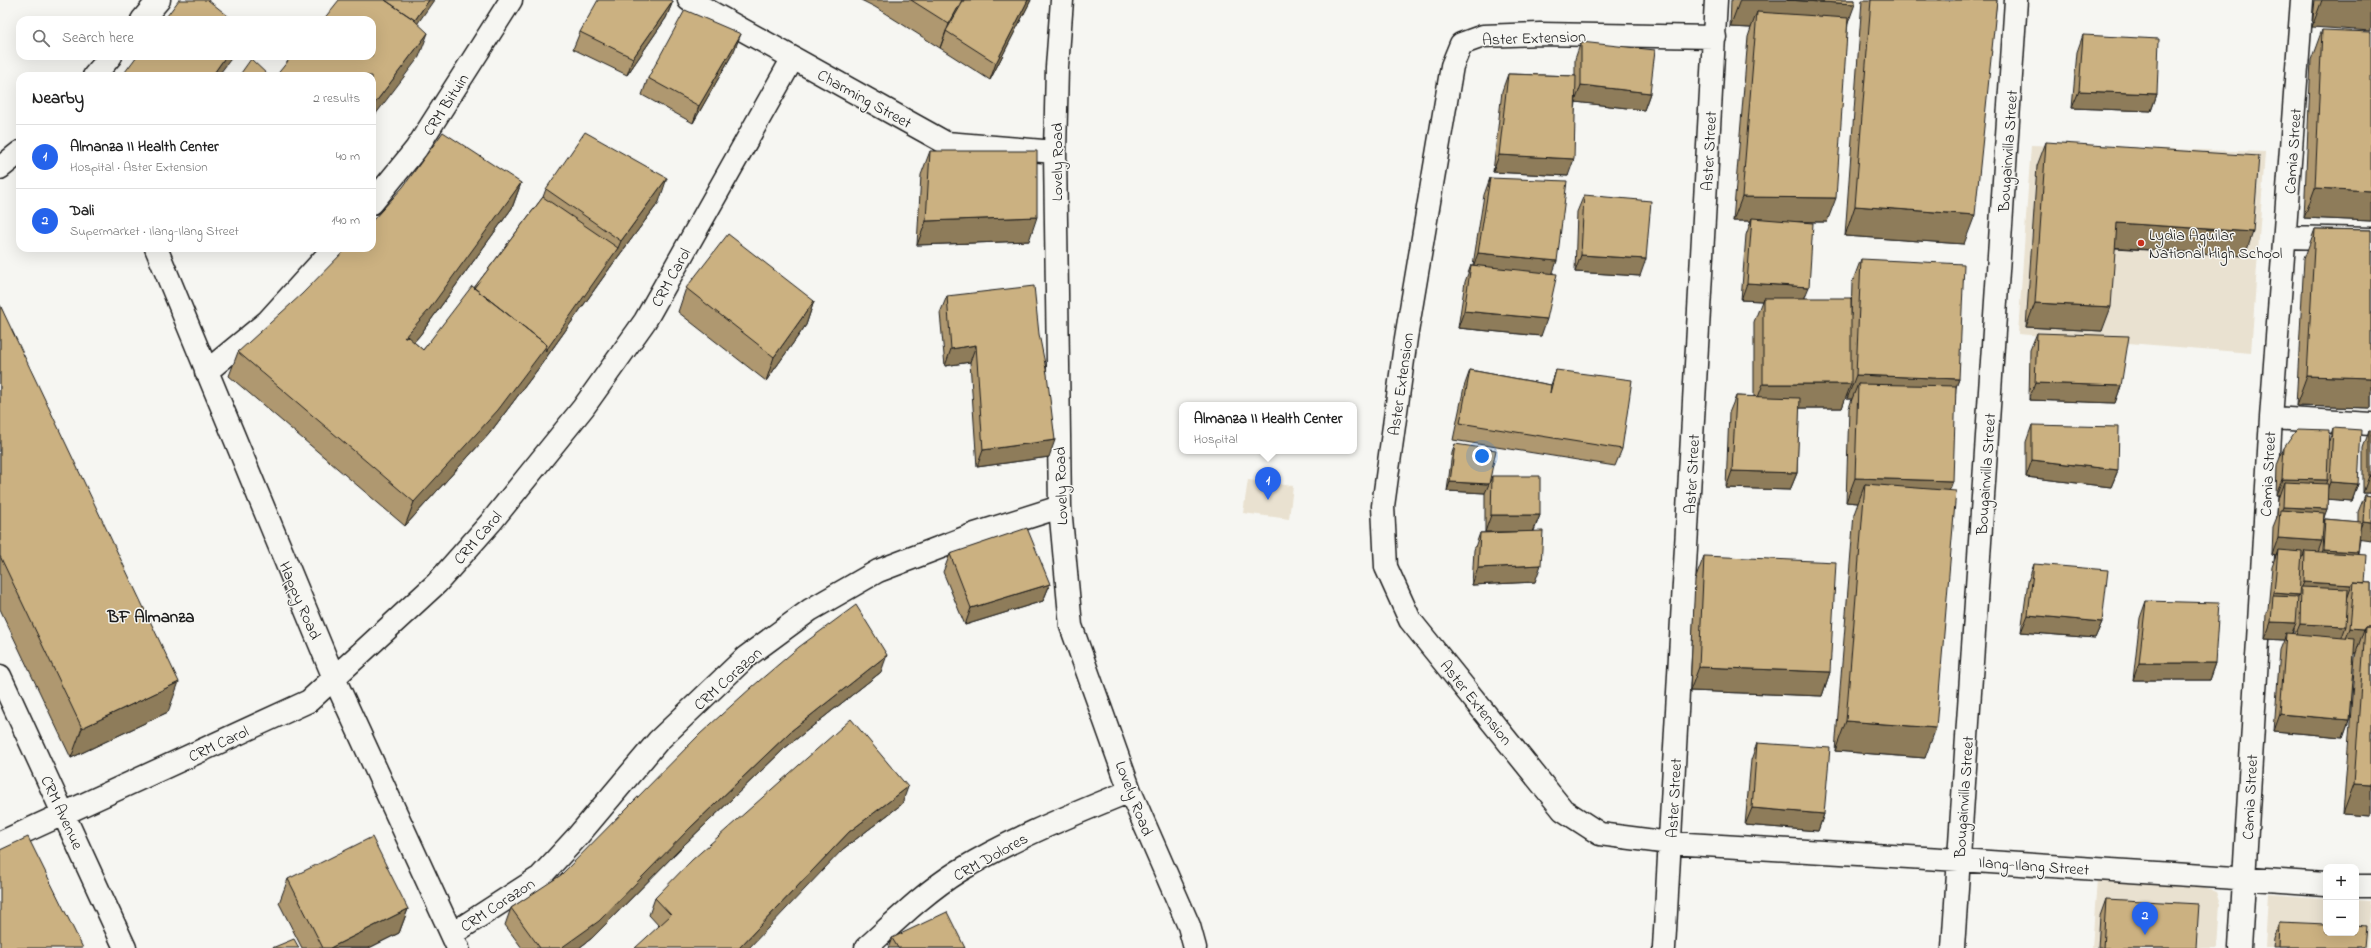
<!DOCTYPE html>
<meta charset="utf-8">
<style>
:root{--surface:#fff;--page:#f6f6f6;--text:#222;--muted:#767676;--line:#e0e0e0;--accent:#2563eb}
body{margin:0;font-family:"Indie Flower",sans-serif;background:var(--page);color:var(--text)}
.controls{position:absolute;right:12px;bottom:12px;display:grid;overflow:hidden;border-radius:8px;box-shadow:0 4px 16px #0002}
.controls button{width:36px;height:36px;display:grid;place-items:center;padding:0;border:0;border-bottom:1px solid var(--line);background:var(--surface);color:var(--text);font:20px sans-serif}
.you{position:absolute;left:1482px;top:456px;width:14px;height:14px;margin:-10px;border:3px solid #fff;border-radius:50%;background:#1a73e8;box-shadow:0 0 0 6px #1a73e833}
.badge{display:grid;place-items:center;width:26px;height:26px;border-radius:50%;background:var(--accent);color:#fff;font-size:13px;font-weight:700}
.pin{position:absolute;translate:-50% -33px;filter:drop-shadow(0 1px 2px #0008)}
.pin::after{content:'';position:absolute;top:21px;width:14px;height:12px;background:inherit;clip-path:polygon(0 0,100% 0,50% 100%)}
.popup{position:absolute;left:1179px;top:402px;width:178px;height:52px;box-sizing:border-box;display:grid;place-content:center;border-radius:8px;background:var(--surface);filter:drop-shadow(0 1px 3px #0005);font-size:13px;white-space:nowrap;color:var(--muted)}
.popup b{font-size:15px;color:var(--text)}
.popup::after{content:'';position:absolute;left:50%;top:100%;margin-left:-8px;border:8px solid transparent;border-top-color:var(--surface)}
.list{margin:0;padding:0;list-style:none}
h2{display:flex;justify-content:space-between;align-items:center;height:52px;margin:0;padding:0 16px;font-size:17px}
h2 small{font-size:13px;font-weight:400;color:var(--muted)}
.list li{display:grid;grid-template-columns:26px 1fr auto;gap:12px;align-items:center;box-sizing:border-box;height:64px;padding:0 16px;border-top:1px solid var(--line)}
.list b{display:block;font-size:15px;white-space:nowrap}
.list p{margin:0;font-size:13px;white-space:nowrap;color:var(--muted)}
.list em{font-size:13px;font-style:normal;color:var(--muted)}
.icon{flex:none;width:22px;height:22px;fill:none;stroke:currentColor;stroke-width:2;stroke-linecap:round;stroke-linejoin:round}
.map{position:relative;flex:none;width:2371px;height:948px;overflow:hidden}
.search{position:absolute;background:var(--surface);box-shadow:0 4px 16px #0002;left:16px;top:16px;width:360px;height:44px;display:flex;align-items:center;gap:10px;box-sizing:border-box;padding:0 14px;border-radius:12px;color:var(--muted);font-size:15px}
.panel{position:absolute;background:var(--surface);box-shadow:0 4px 16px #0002;left:16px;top:72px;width:360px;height:180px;border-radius:12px}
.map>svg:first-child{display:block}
.built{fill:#e9e1d0}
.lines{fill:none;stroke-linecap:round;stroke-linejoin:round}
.minor-casing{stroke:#1c1c1c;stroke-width:25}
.minor{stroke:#f6f6f2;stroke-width:22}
.wall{fill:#af986f;stroke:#1c1c1c;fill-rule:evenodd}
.shaded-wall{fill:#8e7c5a;stroke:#1c1c1c}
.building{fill:#cbb181;stroke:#1c1c1c}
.poi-dot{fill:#c8321e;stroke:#f6f6f2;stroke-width:1.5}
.labels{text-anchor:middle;stroke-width:3;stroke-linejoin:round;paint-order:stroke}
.street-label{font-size:16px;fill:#1c1c1c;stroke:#f6f6f2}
.poi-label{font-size:16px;fill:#1c1c1c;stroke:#f6f6f2;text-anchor:start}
.neighbourhood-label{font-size:17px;font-weight:bold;fill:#1c1c1c;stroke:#f6f6f2}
</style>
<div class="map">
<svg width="2371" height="948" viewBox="0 0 2371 948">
<rect width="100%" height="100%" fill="#f6f6f2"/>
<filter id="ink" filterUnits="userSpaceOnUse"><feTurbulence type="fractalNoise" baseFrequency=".025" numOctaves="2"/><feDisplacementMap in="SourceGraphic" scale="8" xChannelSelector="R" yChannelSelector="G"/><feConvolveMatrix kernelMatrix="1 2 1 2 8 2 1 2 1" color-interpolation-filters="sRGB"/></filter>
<g filter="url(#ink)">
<path class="built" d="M 2031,145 L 2265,152 L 2251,353 L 2018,334 Z
M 1248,480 L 1293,486 L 1289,519 L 1243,513 Z
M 2097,879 L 2204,888 L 2216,892 L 2220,905 L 2217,948 L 2092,948 Z
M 2268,894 L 2326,898 L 2326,933 L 2356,933 L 2356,900 L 2371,901 L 2367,948 L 2265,948 Z"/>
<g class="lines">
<defs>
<path id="minor" d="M 689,0 L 946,143 L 1055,152
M 1062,0 L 1057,67 L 1055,152 L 1060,507 L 1071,626 L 1130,791 L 1189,926 L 1195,948
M 142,20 L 159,0
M 1715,37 L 1540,34 L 1483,36 L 1461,44 L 1452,66 L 1406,338 L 1383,506 L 1386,567 L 1410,620 L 1563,810 L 1600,834 L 1670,843 L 1959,860 L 2326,884
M 94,76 L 111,56
M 0,168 L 20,152
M 372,203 L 416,149 L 511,0
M 2285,237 L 2371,239
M 156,248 L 334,678 L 458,948
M 206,372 L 268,321 L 334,248
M 2271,418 L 2371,424
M 0,676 L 125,948
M 0,843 L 309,701 L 437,583 L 491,522 L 583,408 L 645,321 L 793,58
M 2356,886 L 2371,886
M 452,934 L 540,877 L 577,837 L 658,741 L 746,657 L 810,610 L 878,571 L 975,534 L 1060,507
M 866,948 C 896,921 925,892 959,871 C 1013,838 1072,815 1130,791
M 1664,948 L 1716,0
M 1953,948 L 2016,0
M 2240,948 L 2271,418 L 2302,0"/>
</defs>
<use href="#minor" class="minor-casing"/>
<use href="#minor" class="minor"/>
</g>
<path class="wall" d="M 861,0 L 1031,0 L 990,80 L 940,48 L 875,7 Z
M 1731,0 L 1855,0 L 1848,23 L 1827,222 L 1800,222 L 1805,298 L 1851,316 L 1852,283 L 1861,259 L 1959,379 L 1956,387 L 1949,490 L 1925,758 L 1835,751 L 1854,514 L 1858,503 L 1846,502 L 1849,408 L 1852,399 L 1847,399 L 1847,393 L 1842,408 L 1799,408 L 1797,473 L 1790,490 L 1726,488 L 1729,413 L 1736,396 L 1754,397 L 1754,322 L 1762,301 L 1741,300 L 1746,235 L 1751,221 L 1733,221 L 1748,37 L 1751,28 L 1730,27 Z
M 1862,0 L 1997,0 L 1964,244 L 1845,236 Z
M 2315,0 L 2371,0 L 2312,27 Z
M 673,1 L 666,18 L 627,75 L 573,49 L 580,32 Z
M 2322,30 L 2371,221 L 2304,218 L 2311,60 Z
M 2083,35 L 2157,94 L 2151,111 L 2072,108 L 2077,52 Z
M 1581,42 L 1650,93 L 1644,110 L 1576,102 L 1568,176 L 1493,172 L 1502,91 L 1508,74 L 1575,76 L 1575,59 Z
M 734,51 L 693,123 L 642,95 L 648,78 Z
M 2046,142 L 2245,256 L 2115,248 L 2102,331 L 2026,327 L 2037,166 Z
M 930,151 L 1029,241 L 917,245 L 921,175 Z
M 1490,178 L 1553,273 L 1541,336 L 1458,328 L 1465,282 L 1471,265 L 1473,265 L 1484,195 Z
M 521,183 L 512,208 L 420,335 L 414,342 L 423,350 L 474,288 L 543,197 L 546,189 L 659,202 L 612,265 L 538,369 L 489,434 L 405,526 L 229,376 L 238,352 Z
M 1584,195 L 1640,276 L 1575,272 L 1577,212 Z
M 2315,229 L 2371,230 L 2371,408 L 2296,406 L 2304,259 Z
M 686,288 L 814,301 L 806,325 L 766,381 L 678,312 Z
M 947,296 L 1049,457 L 977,467 L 970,362 L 945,366 L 940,313 Z
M 0,305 L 168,712 L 71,758 L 0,609 Z
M 2037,333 L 2121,386 L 2115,403 L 2029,400 L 2030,350 Z
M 1470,370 L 1551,385 L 1556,370 L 1622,449 L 1615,466 L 1453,440 L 1464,387 Z
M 2032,425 L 2118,470 L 2111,487 L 2026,477 L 2026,442 Z
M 2333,428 L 2358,484 L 2352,501 L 2327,499 L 2327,509 L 2324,516 L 2324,524 L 2325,519 L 2358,522 L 2358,512 L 2365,495 L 2371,496 L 2360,539 L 2358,554 L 2365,583 L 2371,583 L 2371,816 L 2343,814 L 2355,657 L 2356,653 L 2354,653 L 2349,720 L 2343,737 L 2274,731 L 2280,650 L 2284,640 L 2265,639 L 2266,613 L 2268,609 L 2272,567 L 2276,556 L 2272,555 L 2273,527 L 2277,517 L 2278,499 L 2279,496 L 2276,496 L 2277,465 L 2284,448 L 2329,441 ZM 2294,628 L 2294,634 L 2292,634 Z
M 2369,431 L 2371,493 L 2363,493 L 2363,448 Z
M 1455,444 L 1489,484 L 1492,476 L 1540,515 L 1534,531 L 1535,582 L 1472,585 L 1474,550 L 1480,533 L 1511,532 L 1485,532 L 1485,493 L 1447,491 L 1452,453 Z
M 950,554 L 1050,584 L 1043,601 L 965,625 L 943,572 Z
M 1704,556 L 1830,672 L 1822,696 L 1690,691 L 1695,580 Z
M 2034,564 L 2102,622 L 2095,638 L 2021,632 L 2028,581 Z
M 2146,601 L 2215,663 L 2209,680 L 2133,680 L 2140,618 Z
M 881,672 L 785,748 L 685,844 L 592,938 L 579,948 L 522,948 L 505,925 L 511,908 Z
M 1757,743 L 1824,814 L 1818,831 L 1745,825 L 1751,760 Z
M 902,804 L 843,849 L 659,926 L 649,915 L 655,898 Z
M 288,879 L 408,909 L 399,933 L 369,948 L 302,948 L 279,903 Z
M 2106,899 L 2196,948 L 2098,948 L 2100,916 Z
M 2280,922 L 2364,948 L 2273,948 L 2274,939 Z
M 892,938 L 965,948 L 888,948 Z"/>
<path class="shaded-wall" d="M 429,0 L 434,0 L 404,43 L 411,26 Z
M 962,0 L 967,0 L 946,31 L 940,48 L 949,24 Z
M 1028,0 L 1031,0 L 990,80 L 996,63 Z
M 1740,0 L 1787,0 L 1855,4 L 1844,34 L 1757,12 L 1751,28 L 1730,27 Z
M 2322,0 L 2371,0 L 2371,31 L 2312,27 Z
M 673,1 L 666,18 L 627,75 L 633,58 Z
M 428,33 L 419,57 L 372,119 L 372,107 Z
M 741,34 L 734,51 L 693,123 L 699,106 Z
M 226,56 L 233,56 L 218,76 L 212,76 Z
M 1581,85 L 1650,93 L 1644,110 L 1575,102 Z
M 2079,91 L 2157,94 L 2151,111 L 2072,108 Z
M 1499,155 L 1574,159 L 1568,176 L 1493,172 Z
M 667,178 L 659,202 L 612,265 L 538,369 L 489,434 L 405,526 L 414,502 L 618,248 L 621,241 Z
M 521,183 L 512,208 L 420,335 L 396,362 L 404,338 Z
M 2315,188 L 2371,191 L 2371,221 L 2304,218 Z
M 1742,197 L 1836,198 L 1827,222 L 1752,221 L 1752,218 L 1751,221 L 1733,221 Z
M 1855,206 L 1975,215 L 1964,244 L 1845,236 Z
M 1037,217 L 1029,241 L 917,245 L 926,221 Z
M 2117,223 L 2253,232 L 2245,256 L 2108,247 Z
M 1478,253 L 1557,261 L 1551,278 L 1472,270 Z
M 1581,255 L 1646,259 L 1640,276 L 1575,272 Z
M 1747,283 L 1809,287 L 1802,304 L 1763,298 L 1762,301 L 1741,300 Z
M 814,301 L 806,325 L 766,381 L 774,357 Z
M 2035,303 L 2111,307 L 2102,331 L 2026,327 Z
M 1464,311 L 1547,319 L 1541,336 L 1458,328 Z
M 976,345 L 970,362 L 945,366 L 951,349 Z
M 1856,375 L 1959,379 L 1950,403 L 1858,384 L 1852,399 L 1847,399 Z
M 2307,376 L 2371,378 L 2371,408 L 2296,406 Z
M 2035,383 L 2121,386 L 2115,403 L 2029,400 Z
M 1763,384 L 1851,384 L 1842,408 L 1754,408 Z
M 1055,440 L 1049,457 L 977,467 L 983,450 Z
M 2032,460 L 2118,470 L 2111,487 L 2026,477 Z
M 1732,471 L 1797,473 L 1790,490 L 1726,488 Z
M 2369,476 L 2371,476 L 2371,493 L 2363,493 Z
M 1855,478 L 1953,481 L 1944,505 L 1865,484 L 1858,503 L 1846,502 Z
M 2282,479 L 2327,480 L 2321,497 L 2284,482 L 2279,496 L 2276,496 Z
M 1450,482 L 1489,484 L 1485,493 L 1447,491 Z
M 2330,482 L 2358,484 L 2352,501 L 2324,499 Z
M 2283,507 L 2327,509 L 2321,526 L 2279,516 Z
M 1491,515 L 1540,515 L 1533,532 L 1485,532 Z
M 2363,521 L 2371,522 L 2371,540 L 2356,538 Z
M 2278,538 L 2322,541 L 2316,558 L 2305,551 L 2303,557 L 2277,556 L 2278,550 L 2276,556 L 2272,555 Z
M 2323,550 L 2358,552 L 2352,569 L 2317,567 Z
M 1541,565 L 1535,582 L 1472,585 L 1478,568 Z
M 2304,582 L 2352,585 L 2346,602 L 2301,589 Z
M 1050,584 L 1043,601 L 965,625 L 971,608 Z
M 2274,593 L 2299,595 L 2292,612 L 2273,596 Z
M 2028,615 L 2102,622 L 2095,638 L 2021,632 Z
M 2271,622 L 2296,623 L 2289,640 L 2286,633 L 2284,640 L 2265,639 Z
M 2300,624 L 2346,626 L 2340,643 L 2293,641 Z
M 2350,628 L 2364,629 L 2356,653 L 2341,652 Z
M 887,655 L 881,672 L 785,748 L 685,844 L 592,938 L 579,948 L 561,948 L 691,827 L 791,731 Z
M 2139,663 L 2215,663 L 2209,680 L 2133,680 Z
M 1699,667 L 1830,672 L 1822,696 L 1690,691 Z
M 179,682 L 168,712 L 71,758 L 82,728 Z
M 2280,714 L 2349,720 L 2343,737 L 2274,731 Z
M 1846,721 L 1936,728 L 1925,758 L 1835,751 Z
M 2354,784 L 2371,785 L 2371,816 L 2343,814 Z
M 908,787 L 902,804 L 843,849 L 749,948 L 739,948 L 849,832 Z
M 1752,808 L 1824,814 L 1818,831 L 1745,825 Z
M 408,909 L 399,933 L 369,948 L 330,948 Z"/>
<path class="building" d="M 179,0 L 208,0 L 233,20 L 164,20 Z
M 339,0 L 385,0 L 413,19 L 428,33 L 372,107 L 372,76 L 276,76 L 292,56 L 372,56 L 372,20 L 323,20 Z
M 385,0 L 429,0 L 415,20 Z
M 598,0 L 671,0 L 673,1 L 633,58 L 580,32 Z
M 911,0 L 962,0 L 949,24 Z
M 964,0 L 1028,0 L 996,63 L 946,31 Z
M 1787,0 L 1855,0 L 1855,4 Z
M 1871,0 L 1997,0 L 1975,215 L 1855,206 Z
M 685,10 L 741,34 L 699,106 L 648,78 Z
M 1757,12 L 1848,18 L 1836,198 L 1742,197 Z
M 2322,30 L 2371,32 L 2371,191 L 2315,188 Z
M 2083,35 L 2159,39 L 2157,94 L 2079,91 Z
M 1581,42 L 1655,50 L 1650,93 L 1581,85 Z
M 137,56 L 226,56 L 212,76 L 122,76 Z
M 251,59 L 269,76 L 239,76 Z
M 1508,74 L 1576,76 L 1574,159 L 1499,155 Z
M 443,132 L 521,183 L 428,311 L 404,338 L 407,336 L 423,350 L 472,286 L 547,345 L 498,410 L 414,502 L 238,352 L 302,294 L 347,248 L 372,248 L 372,221 L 403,187 Z
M 585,132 L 667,178 L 621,241 L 546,189 Z
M 2046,142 L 2259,156 L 2253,232 L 2117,223 L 2111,307 L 2035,303 Z
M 930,151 L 1037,151 L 1037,217 L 926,221 Z
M 1490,178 L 1567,181 L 1557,261 L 1478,253 Z
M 1584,195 L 1651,201 L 1646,259 L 1581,255 Z
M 543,197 L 618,248 L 545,352 L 547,345 L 474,288 Z
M 1752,218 L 1813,223 L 1809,287 L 1747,283 Z
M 2315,229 L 2371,230 L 2371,378 L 2307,376 Z
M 728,234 L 814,301 L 774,357 L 686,288 Z
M 1861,259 L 1964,264 L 1959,379 L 1856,375 Z
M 1471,265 L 1557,274 L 1547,319 L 1464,311 Z
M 1034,286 L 1039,334 L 1047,374 L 1055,440 L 983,450 L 976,345 L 951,349 L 947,296 Z
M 1763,298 L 1851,298 L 1851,384 L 1763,384 Z
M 0,305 L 179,682 L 82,728 L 0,556 Z
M 2037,333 L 2129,336 L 2121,386 L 2035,383 Z
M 1470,370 L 1551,385 L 1550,393 L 1556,370 L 1632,380 L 1622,449 L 1460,423 Z
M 1858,384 L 1956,386 L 1953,481 L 1855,478 Z
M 1736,396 L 1800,398 L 1797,473 L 1732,471 Z
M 2032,425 L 2119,427 L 2118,470 L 2032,460 Z
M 2333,428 L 2361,430 L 2358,484 L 2330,482 Z
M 2297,429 L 2329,430 L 2327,480 L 2282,479 L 2284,448 Z
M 2369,431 L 2371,431 L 2371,476 L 2369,476 Z
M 1455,444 L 1496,450 L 1489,484 L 1450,482 Z
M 1492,476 L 1540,476 L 1540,515 L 1491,515 Z
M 2284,482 L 2328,484 L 2327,509 L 2283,507 Z
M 1865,484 L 1956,491 L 1936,728 L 1846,721 Z
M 2365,495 L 2371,496 L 2371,522 L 2363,521 Z
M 2280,510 L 2324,513 L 2322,541 L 2278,538 Z
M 2325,519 L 2361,522 L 2358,552 L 2323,550 Z
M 1027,528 L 1050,584 L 971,608 L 950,554 Z
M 1543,531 L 1541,565 L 1478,568 L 1480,533 Z
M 2278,550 L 2302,552 L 2299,595 L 2274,593 Z
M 2305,551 L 2367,555 L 2365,583 L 2354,582 L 2352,585 L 2304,582 Z
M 1704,556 L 1836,562 L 1830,672 L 1699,667 Z
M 2034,564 L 2108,570 L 2102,622 L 2028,615 Z
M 2354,582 L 2371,583 L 2371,627 L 2365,627 L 2364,629 L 2350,628 Z
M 2301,587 L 2348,589 L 2346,626 L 2300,624 Z
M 2273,596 L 2298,597 L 2296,623 L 2271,622 Z
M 2146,601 L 2219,603 L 2215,663 L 2139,663 Z
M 856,605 L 887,655 L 791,731 L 691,827 L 599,921 L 561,948 L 540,948 L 511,908 L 561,875 L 700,734 L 752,687 L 799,647 Z
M 2365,627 L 2371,627 L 2371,785 L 2354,784 Z
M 2286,633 L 2355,639 L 2349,720 L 2280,714 Z
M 851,719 L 908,787 L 849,832 L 739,948 L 635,948 L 671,915 L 655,898 L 692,860 Z
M 1757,743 L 1830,748 L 1824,814 L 1752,808 Z
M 28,837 L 83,948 L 0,948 L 0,850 Z
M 372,837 L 408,909 L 330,948 L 323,948 L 288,879 Z
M 2106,899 L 2199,904 L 2196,948 L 2103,948 Z
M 947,912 L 965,948 L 898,948 L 892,938 Z
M 2280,922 L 2326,924 L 2326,933 L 2356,933 L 2356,925 L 2366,926 L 2364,948 L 2279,948 Z
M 294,939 L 299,948 L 272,948 Z"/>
</g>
<circle class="poi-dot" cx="2141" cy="243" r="4"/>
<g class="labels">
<g class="street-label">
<text transform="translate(1534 37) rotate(-2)" y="6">Aster Extension</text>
<text transform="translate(865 98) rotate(29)" y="6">Charming Street</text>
<text transform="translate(445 104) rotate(-57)" y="6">CRM Bituin</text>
<text transform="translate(1708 151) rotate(-87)" y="6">Aster Street</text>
<text transform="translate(2007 151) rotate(-86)" y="6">Bougainvilla Street</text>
<text transform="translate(2292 151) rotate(-86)" y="6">Camia Street</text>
<text transform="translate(1056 162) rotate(-90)" y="6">Lovely Road</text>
<text transform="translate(670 277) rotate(-61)" y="6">CRM Carol</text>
<text transform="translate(1400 384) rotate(-82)" y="6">Aster Extension</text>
<text transform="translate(1691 474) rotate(-87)" y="6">Aster Street</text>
<text transform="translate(1985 474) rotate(-86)" y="6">Bougainvilla Street</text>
<text transform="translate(2267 474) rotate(-87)" y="6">Camia Street</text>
<text transform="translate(1060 486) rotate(-92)" y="6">Lovely Road</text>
<text transform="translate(477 537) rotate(-49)" y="6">CRM Carol</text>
<text transform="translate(301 600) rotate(67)" y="6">Happy Road</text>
<text transform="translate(727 678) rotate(-42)" y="6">CRM Corazon</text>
<text transform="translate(1477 702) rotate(51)" y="6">Aster Extension</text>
<text transform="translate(218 743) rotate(-25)" y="6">CRM Carol</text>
<text transform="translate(1963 797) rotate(-86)" y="6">Bougainvilla Street</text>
<text transform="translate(2249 797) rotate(-87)" y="6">Camia Street</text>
<text transform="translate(1135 798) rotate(69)" y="6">Lovely Road</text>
<text transform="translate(1673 798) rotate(-87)" y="6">Aster Street</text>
<text transform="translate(63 812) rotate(65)" y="6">CRM Avenue</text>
<text transform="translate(990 856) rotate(-29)" y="6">CRM Dolores</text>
<text transform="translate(2034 865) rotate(4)" y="6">Ilang-Ilang Street</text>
<text transform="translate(497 904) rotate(-33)" y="6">CRM Corazon</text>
</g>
<g class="poi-label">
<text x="2149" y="240">Lydia Aguilar<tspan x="2149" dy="18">National High School</tspan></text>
</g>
<g class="neighbourhood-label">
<text x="151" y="622">BF Almanza</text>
</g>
</g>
</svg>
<div class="controls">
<button>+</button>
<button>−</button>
</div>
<div class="you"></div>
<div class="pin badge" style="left:1268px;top:500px">1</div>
<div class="popup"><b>Almanza II Health Center</b>Hospital</div>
<div class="pin badge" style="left:2145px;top:935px">2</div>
<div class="search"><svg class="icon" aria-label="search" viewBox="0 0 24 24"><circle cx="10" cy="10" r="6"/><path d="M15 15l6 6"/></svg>Search here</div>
<section class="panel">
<h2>Nearby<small>2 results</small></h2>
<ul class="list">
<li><span class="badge">1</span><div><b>Almanza II Health Center</b><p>Hospital · Aster Extension</p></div><em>40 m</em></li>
<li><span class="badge">2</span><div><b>Dali</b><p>Supermarket · Ilang-Ilang Street</p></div><em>140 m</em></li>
</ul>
</section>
</div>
